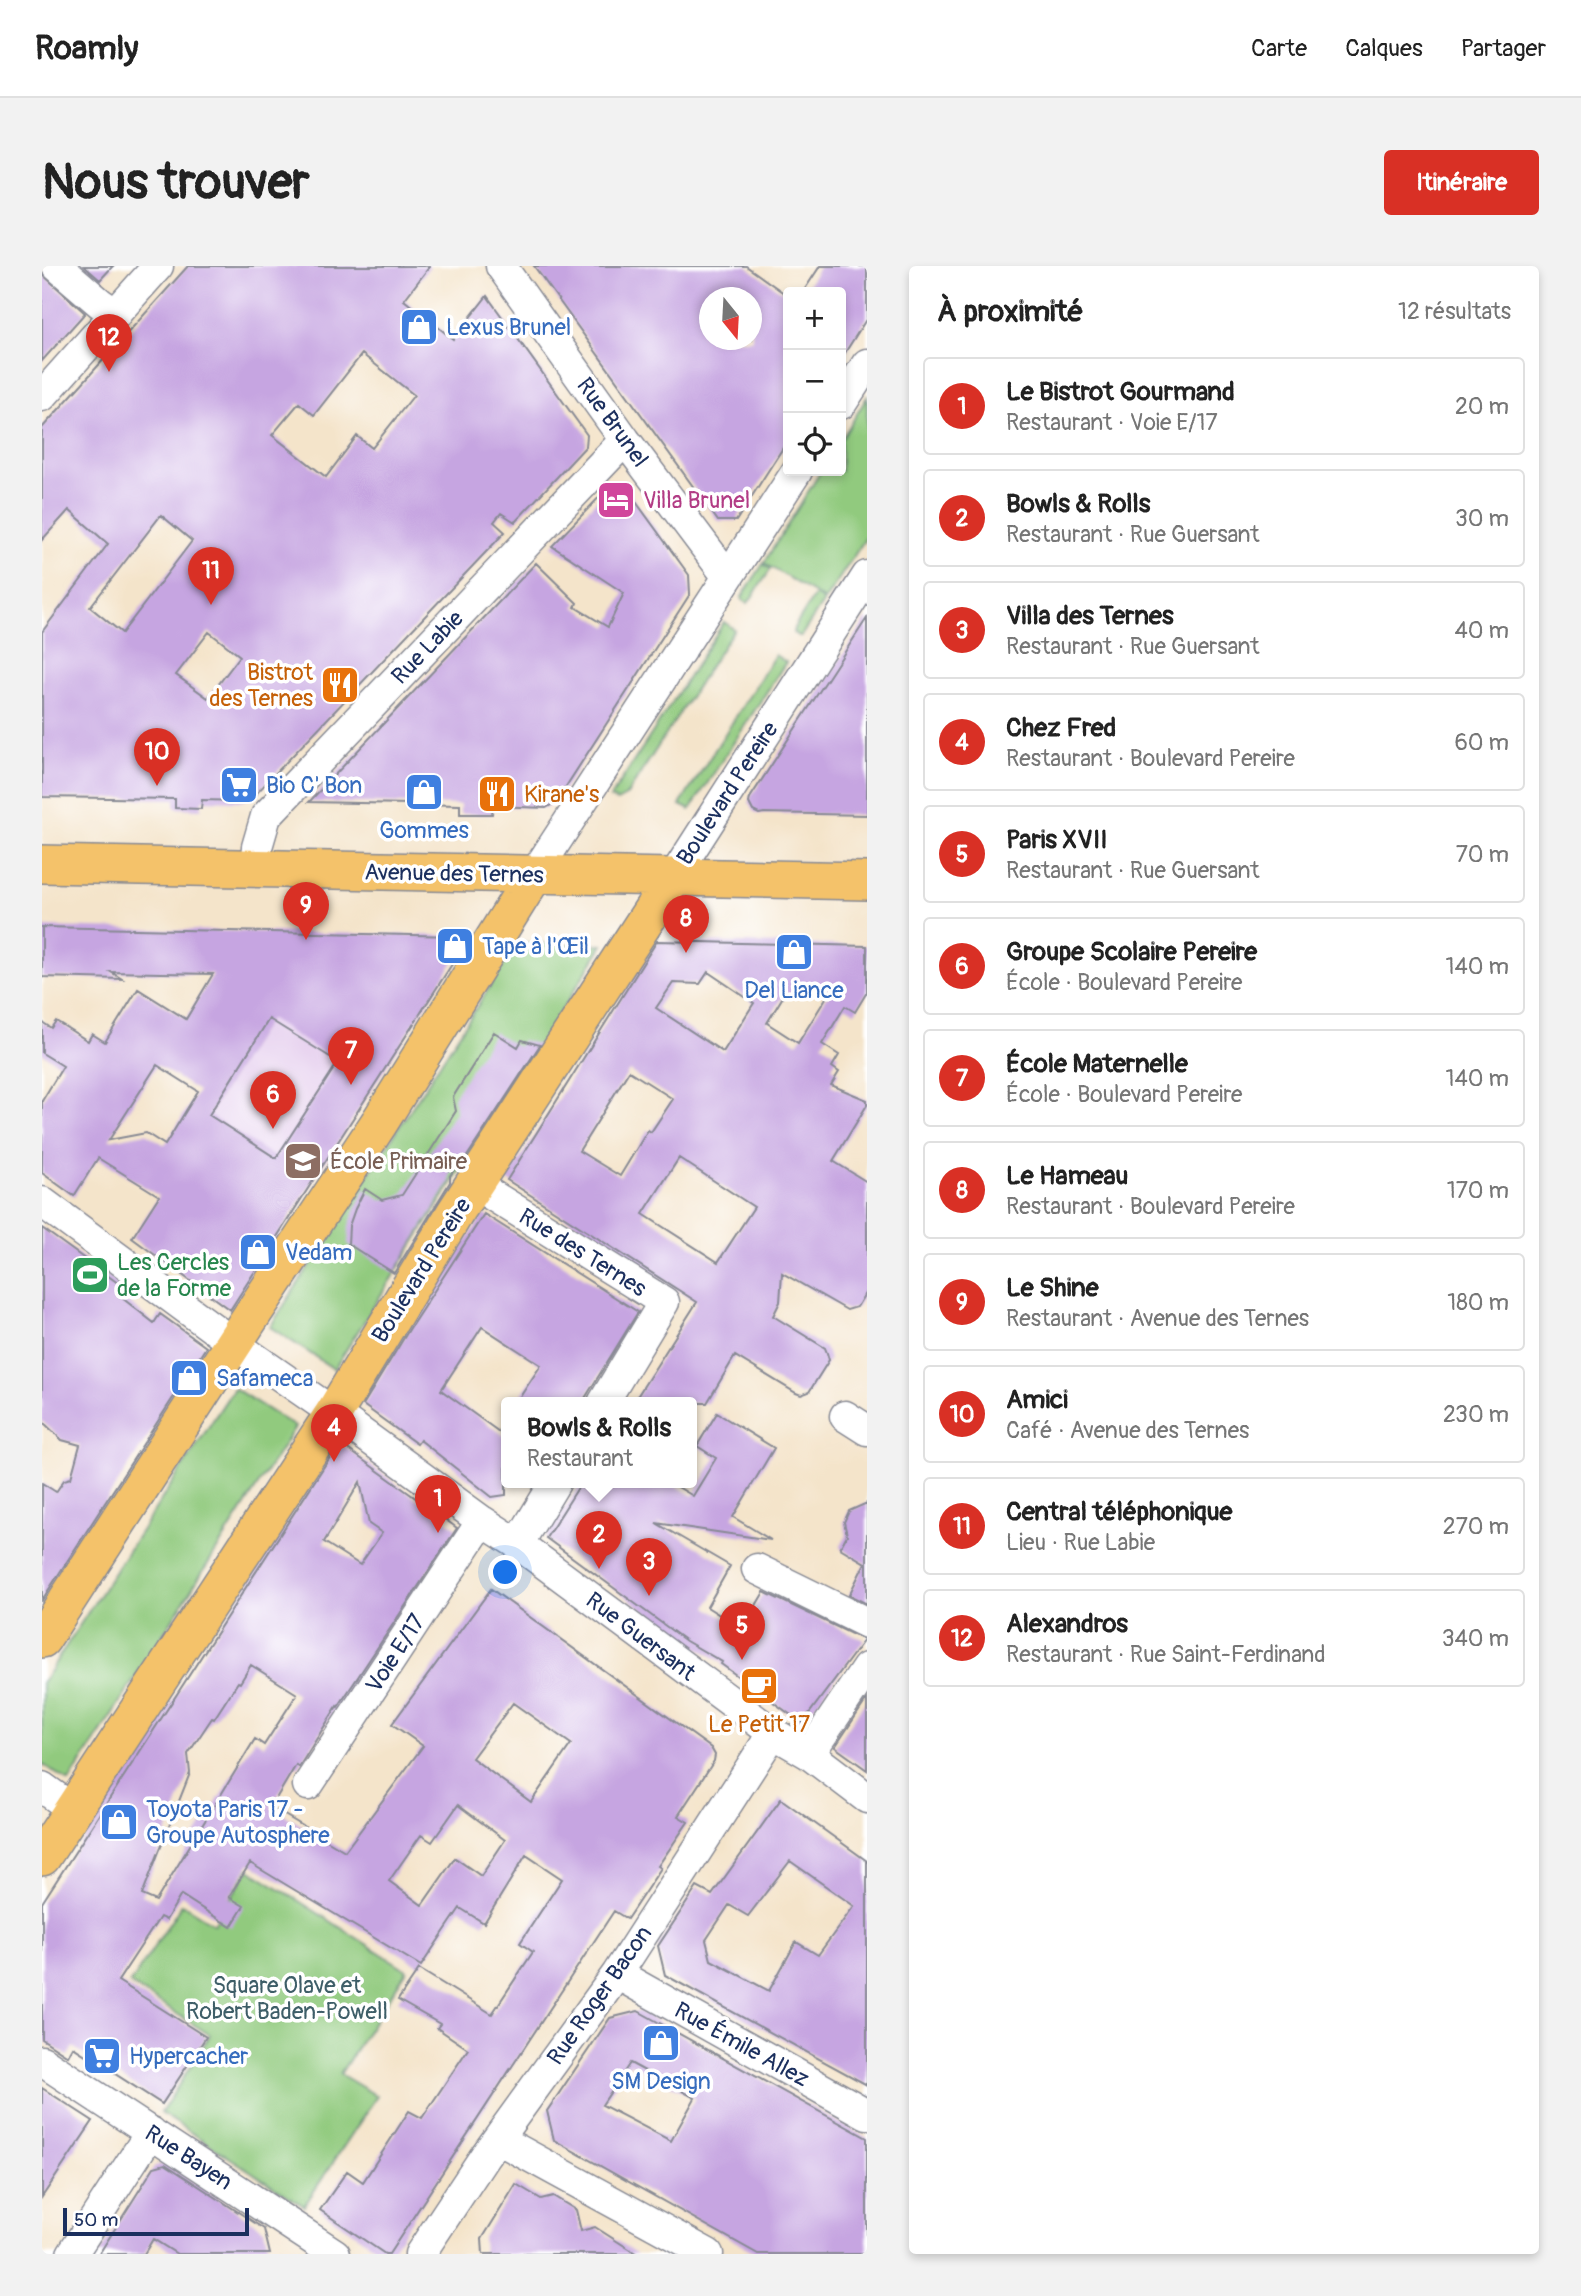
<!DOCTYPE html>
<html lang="fr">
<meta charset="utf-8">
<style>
:root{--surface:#fff;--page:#f2f2f2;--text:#222;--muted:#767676;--line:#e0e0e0;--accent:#d93025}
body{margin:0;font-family:Pangolin,sans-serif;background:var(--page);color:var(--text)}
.controls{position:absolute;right:21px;top:21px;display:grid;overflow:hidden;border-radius:7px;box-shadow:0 4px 10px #0003}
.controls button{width:63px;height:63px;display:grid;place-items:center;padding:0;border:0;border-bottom:2px solid var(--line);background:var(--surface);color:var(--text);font:35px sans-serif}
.compass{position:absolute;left:657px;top:21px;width:63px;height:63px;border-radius:50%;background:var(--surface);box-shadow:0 4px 10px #0003;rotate:162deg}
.scale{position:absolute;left:21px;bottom:18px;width:186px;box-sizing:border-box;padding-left:7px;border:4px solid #1b2f5e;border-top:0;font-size:19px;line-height:24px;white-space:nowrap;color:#1b2f5e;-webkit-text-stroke:5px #fff;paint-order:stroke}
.you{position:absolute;left:464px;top:1307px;width:24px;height:24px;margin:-18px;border:5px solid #fff;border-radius:50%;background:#1a73e8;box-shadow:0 0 0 10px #1a73e833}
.badge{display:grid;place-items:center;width:46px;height:46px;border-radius:50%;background:var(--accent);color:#fff;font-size:23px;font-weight:700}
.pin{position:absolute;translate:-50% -58px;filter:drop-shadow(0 2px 4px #0008)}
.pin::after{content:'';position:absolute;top:37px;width:24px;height:21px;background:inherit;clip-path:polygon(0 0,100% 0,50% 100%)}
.popup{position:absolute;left:459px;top:1131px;width:196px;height:91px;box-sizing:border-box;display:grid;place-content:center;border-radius:7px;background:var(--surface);filter:drop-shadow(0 2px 5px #0005);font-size:23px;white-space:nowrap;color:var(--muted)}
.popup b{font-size:26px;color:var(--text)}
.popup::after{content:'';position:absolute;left:50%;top:100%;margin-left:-14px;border:14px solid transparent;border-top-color:var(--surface)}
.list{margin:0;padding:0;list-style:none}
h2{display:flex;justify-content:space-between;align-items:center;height:91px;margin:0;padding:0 28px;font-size:30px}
h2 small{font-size:23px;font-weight:400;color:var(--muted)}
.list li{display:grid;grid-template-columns:46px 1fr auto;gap:21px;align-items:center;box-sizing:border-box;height:98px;margin:0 14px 14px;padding:0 14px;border:2px solid var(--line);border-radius:7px}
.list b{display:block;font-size:26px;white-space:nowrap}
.list p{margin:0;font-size:23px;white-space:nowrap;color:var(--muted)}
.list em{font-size:23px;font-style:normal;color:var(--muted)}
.icon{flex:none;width:38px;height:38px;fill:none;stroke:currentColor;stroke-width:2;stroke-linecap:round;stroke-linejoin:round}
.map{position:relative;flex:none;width:825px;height:1988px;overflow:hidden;border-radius:7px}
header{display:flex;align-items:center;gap:42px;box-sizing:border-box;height:98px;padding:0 35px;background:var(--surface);border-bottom:2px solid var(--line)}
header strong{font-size:33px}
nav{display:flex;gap:38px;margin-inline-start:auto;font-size:24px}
.intro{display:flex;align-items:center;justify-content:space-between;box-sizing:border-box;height:168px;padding:0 42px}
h1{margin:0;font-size:49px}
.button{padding:18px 32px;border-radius:7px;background:var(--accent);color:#fff;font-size:24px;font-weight:700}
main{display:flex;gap:42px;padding:0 42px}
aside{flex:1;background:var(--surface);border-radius:7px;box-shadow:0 4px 10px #0003}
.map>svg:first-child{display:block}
.built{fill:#e7d2ef}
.green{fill:#91ca7e;stroke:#567c6e;stroke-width:2}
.building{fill:#c6a5e1;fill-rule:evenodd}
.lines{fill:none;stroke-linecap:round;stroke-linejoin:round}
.minor-casing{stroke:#888a94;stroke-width:33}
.major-casing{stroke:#888a94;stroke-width:40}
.minor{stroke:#fff;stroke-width:30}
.major{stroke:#f4c26a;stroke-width:37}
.labels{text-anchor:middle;stroke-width:7;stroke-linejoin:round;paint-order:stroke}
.shop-label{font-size:23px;fill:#366cbe;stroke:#fff;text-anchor:start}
.street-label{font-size:23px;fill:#1b2f5e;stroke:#fff}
.hotel-label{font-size:23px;fill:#b23c85;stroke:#fff;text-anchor:start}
.food-label{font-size:23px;fill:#c56008;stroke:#fff;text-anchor:end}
.education-label{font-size:23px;fill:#785e54;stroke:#fff;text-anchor:start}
.leisure-label{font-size:23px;fill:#27864d;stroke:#fff;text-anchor:start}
.park-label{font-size:23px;fill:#3e5e68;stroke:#fff}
</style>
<header>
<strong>Roamly</strong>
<nav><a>Carte</a><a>Calques</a><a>Partager</a></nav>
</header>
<div class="intro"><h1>Nous trouver</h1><a class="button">Itinéraire</a></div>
<main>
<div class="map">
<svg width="825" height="1988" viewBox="0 0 825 1988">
<rect width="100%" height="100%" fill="#fff"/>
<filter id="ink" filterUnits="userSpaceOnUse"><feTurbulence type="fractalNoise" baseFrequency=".0143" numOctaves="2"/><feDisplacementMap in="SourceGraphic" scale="14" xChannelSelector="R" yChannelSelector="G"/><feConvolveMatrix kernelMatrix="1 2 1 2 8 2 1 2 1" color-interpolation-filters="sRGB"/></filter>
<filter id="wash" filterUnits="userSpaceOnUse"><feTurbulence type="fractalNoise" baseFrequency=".00686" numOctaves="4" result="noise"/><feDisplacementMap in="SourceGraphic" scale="28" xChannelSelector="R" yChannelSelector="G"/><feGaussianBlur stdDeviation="1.57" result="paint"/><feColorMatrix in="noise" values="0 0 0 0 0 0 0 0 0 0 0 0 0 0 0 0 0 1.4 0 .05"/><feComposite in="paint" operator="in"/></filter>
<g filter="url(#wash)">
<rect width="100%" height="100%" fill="#f4e4ca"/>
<path class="built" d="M 233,743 L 357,780 L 242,959 L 138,896 Z"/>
<path class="green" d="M 825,131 L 825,270 L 783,334 L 722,297 L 779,205 L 799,205 L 799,174 Z
M 721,298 L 729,303 L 706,337 L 701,334 L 700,331 Z
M 773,329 L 782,335 L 759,370 L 757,370 L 751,367 L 752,362 Z
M 682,356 L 692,363 L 584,530 L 575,535 L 568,532 Z
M 733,389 L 744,396 L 648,544 L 638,539 Z
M 476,677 L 561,679 L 292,1103 L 228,1061 Z
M 192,1122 L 253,1161 L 27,1516 L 0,1498 L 0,1417 Z
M 207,1603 L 365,1704 L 298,1808 L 335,1830 L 262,1940 L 119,1847 L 168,1769 L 88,1718 L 140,1638 L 172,1658 Z"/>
<g id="blocks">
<path class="building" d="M 42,0 L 71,0 L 58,14 Z
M 146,0 L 388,0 L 362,34 L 411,73 L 445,30 L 545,169 L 544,180 L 473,256 L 459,247 L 452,256 L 463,266 L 212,530 L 201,535 L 160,534 L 159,543 L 133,542 L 133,533 L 0,531 L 0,366 L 66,278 L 27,244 L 0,274 L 0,162 ZM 320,88 L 372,129 L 330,182 L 315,170 L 284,211 L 230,169 L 257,137 L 272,149 ZM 119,249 L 150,275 L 80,367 L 48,341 ZM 167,366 L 198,390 L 166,432 L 134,409 Z
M 492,0 L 704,0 L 746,30 L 746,174 L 694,255 L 676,255 ZM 668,32 L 710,32 L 710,74 L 668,74 Z
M 778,0 L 825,0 L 825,52 L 799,93 L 799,26 L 761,26 Z
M 0,8 L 43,47 L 0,95 Z
M 570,218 L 581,218 L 647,309 L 648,328 L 514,536 L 504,542 L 451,540 L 450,548 L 418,548 L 418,539 L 267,536 L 494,297 L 535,337 L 533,341 L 566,361 L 582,327 L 510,280 Z
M 825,352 L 825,549 L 722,547 L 717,548 L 711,545 L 707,537 L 708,532 Z
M 0,661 L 416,670 L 421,681 L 188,1044 L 90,972 L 117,930 L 56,892 L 32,930 L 0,907 L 0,835 L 21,800 L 0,787 L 0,756 L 9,762 L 14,755 L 46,775 L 50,768 L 63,776 L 96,723 L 144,753 L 171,708 L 69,706 L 80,713 L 0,711 ZM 227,753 L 296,796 L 234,892 L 167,849 ZM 115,799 L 156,825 L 123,879 L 104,867 L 67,874 Z
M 615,675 L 825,680 L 825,726 L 813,746 L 803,740 L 780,778 L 797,789 L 790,801 L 797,806 L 789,819 L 825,834 L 825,839 L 791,895 L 825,916 L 825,1024 L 815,1041 L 805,1044 L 740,1007 L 738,1036 L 731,1050 L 783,1082 L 785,1087 L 787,1094 L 767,1126 L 759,1129 L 754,1127 L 693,1090 L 665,1137 L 591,1137 L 655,1036 L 465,914 ZM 666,706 L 712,737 L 681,786 L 614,742 L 631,717 L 658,718 ZM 789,724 L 756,777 L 725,757 L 742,729 ZM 587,805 L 631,833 L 609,866 L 606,864 L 578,910 L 537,885 ZM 637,892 L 712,941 L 676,996 L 601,948 Z
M 452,766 L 476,781 L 480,774 L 498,779 L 422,895 L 416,897 L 408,910 L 408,916 L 352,1007 L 306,978 L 307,960 L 313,943 L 323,923 L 340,934 L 360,929 L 414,845 L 411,831 Z
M 442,948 L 596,1046 L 540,1137 L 474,1137 L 499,1099 L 440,1061 L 399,1124 L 464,1171 L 464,1229 L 450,1231 L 378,1174 L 375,1178 L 321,1139 L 368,1062 Z
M 0,962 L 80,1020 L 75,1028 L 112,1057 L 118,1048 L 164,1081 L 0,1334 L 0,1217 L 14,1226 L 22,1214 L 29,1212 L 38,1179 L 20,1174 L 0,1155 Z
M 675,1147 L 732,1182 L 691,1251 L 729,1274 L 614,1257 L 688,1300 L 665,1341 L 700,1363 L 722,1326 L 822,1374 L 760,1457 L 679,1398 L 680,1396 L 644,1375 L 504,1272 L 539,1217 L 629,1217 L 651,1230 L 674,1192 L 655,1180 Z
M 303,1181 L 415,1262 L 296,1441 L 295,1440 L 257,1501 L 254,1499 L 229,1541 L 303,1585 L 381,1480 L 350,1458 L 449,1323 L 669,1482 L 673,1489 L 672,1495 L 636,1550 L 646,1556 L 616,1600 L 619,1602 L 585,1653 L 572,1645 L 347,1988 L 343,1988 L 278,1944 L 305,1905 L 321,1916 L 367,1845 L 380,1852 L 426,1783 L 395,1762 L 398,1758 L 356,1734 L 377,1703 L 450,1748 L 491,1686 L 478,1677 L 520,1613 L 484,1589 L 442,1657 L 418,1642 L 379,1700 L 208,1597 L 187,1631 L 202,1640 L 189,1661 L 139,1629 L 124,1654 L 118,1651 L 76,1715 L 164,1771 L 120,1838 L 31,1781 L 26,1790 L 0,1773 L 0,1637 L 294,1182 ZM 318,1216 L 327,1258 L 340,1267 L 318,1299 L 282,1276 ZM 209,1399 L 255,1428 L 222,1479 L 213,1473 L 114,1635 L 100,1629 L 148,1507 L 146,1488 L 170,1452 L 172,1453 L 196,1416 L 198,1417 ZM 471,1437 L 529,1478 L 489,1536 L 430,1492 ZM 416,1539 L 463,1574 L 439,1610 L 413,1592 L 380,1639 L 347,1615 L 379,1569 L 390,1576 Z
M 825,1237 L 825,1338 L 807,1329 L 823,1297 L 798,1282 L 805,1269 L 802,1256 L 807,1245 Z
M 825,1433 L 825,1504 L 793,1481 Z
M 739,1533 L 825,1595 L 825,1819 L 623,1709 L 616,1680 L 655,1621 L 670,1629 ZM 748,1595 L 812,1640 L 776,1689 L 754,1676 L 727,1725 L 669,1694 L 664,1674 L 687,1639 L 706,1650 Z
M 596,1745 L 825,1872 L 825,1988 L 716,1988 L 512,1874 L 505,1845 L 568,1752 ZM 588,1797 L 653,1832 L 629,1875 L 560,1839 Z
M 0,1822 L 51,1855 L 0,1931 Z
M 123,1898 L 222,1963 L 228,1988 L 135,1988 L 111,1973 L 102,1988 L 57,1988 L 112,1901 Z
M 474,1918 L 499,1933 L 511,1930 L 534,1944 L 539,1965 L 553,1961 L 595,1988 L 441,1988 L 440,1973 Z"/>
</g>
</g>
<g filter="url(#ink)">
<use href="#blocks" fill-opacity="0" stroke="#888a94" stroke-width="2"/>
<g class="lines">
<defs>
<path id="minor" d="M 15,0 L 58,37 L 74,48
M 459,0 L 583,174 L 686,311
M 0,130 L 116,0
M 799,138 L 825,98
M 213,602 L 215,581 L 224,550 L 583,174
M 492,609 L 755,205
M 631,612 L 825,310
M 432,918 L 622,1036 L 561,1137
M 0,936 L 191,1077 L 292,1147 L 440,1255 L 476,1278 L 731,1467 L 767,1488 L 825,1532
M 803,1150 L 825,1164
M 476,1278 L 513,1217
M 715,1303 L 825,1357
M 767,1488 L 825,1402
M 266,1519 L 440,1255
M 0,1521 L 32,1544
M 575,1708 L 825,1848
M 0,1795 L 293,1988
M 456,1873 L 666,1988
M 30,1988 L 109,1866
M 378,1988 L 443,1890 L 575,1708 L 731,1467"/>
<path id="major" d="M 0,598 L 825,615
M 0,1373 L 206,1055 L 337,857 L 492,609
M 0,1591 L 292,1147 L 413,947 L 631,612"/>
</defs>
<use href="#minor" class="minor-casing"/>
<use href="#major" class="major-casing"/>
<use href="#minor" class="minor"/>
<use href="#major" class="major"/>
</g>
</g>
<defs>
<symbol id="shop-square" viewBox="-11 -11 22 22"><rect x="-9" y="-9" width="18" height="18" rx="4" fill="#3f7fe0" stroke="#fff"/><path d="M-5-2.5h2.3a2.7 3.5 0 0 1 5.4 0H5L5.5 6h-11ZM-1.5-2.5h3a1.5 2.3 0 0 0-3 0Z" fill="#fff"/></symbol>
<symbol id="hotel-square" viewBox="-11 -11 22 22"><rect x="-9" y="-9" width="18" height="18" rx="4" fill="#d1479c" stroke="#fff"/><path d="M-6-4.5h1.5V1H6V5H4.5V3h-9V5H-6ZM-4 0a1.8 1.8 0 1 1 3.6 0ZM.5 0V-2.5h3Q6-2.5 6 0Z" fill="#fff"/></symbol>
<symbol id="restaurant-square" viewBox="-11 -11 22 22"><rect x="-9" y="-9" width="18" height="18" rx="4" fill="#e8710a" stroke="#fff"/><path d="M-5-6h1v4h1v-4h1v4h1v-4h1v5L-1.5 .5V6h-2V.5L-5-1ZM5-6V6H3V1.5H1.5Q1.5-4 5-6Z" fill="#fff"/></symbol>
<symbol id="supermarket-square" viewBox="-11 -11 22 22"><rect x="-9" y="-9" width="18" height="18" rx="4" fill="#3f7fe0" stroke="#fff"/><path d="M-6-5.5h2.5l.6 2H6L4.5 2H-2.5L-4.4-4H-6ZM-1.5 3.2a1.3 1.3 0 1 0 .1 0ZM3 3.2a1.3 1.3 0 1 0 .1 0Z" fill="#fff"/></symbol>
<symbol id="school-square" viewBox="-11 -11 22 22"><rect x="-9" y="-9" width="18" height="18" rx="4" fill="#8d6e63" stroke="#fff"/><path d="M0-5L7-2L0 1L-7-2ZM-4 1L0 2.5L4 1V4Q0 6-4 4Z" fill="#fff"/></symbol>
<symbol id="stadium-square" viewBox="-11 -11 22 22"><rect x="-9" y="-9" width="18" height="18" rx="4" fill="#2e9e5b" stroke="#fff"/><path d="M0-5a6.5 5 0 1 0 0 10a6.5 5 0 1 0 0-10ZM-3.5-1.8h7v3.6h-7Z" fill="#fff"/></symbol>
<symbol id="cafe-square" viewBox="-11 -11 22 22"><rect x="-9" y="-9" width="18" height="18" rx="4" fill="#e8710a" stroke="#fff"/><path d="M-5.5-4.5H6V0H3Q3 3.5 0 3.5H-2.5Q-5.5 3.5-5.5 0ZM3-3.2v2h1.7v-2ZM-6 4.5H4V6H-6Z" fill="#fff"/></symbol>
</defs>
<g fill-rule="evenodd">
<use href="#shop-square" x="355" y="39" width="44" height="44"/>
<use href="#hotel-square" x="552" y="212" width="44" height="44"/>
<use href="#restaurant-square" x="276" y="397" width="44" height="44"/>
<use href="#supermarket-square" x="175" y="497" width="44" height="44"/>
<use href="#shop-square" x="360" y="504" width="44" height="44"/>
<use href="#restaurant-square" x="433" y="506" width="44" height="44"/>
<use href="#shop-square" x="391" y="658" width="44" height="44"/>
<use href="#shop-square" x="730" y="664" width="44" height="44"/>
<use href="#school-square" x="239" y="873" width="44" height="44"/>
<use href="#shop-square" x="194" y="964" width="44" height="44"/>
<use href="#stadium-square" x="26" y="987" width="44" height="44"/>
<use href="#shop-square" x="125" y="1090" width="44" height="44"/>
<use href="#cafe-square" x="695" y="1398" width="44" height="44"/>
<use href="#shop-square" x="55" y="1534" width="44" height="44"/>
<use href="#shop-square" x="597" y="1755" width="44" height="44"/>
<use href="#supermarket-square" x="38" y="1768" width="44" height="44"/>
</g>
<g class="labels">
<g class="shop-label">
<text x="404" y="69">Lexus Brunel</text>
<text x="224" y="527">Bio C' Bon</text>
<text x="382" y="572" text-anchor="middle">Gommes</text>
<text x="440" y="688">Tape à l'Œil</text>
<text x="752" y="732" text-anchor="middle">Del Liance</text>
<text x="243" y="994">Vedam</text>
<text x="174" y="1120">Safameca</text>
<text x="104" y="1551">Toyota Paris 17 -<tspan x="104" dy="26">Groupe Autosphere</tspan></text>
<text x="87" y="1798">Hypercacher</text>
<text x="619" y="1823" text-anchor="middle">SM Design</text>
</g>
<g class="street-label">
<text transform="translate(571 156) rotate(54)" y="8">Rue Brunel</text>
<text transform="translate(385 381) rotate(-46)" y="8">Rue Labie</text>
<text transform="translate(685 527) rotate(-57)" y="8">Boulevard Pereire</text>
<text transform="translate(412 607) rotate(1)" y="8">Avenue des Ternes</text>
<text transform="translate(541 986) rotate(32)" y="8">Rue des Ternes</text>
<text transform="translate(379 1004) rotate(-58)" y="8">Boulevard Pereire</text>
<text transform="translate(599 1370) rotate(37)" y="8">Rue Guersant</text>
<text transform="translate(353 1387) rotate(-57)" y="8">Voie E/17</text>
<text transform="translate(557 1729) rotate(-55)" y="8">Rue Roger Bacon</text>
<text transform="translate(700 1778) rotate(29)" y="8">Rue Émile Allez</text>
<text transform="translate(147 1891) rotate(33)" y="8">Rue Bayen</text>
</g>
<g class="hotel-label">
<text x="601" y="242">Villa Brunel</text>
</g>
<g class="food-label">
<text x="271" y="414">Bistrot<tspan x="271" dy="26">des Ternes</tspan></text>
<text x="482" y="536" text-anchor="start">Kirane's</text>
<text x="717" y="1466" text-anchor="middle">Le Petit 17</text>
</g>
<g class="education-label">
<text x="288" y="903">École Primaire</text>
</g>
<g class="leisure-label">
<text x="75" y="1004">Les Cercles<tspan x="75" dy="26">de la Forme</tspan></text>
</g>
<g class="park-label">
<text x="245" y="1727">Square Olave et<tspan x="245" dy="26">Robert Baden-Powell</tspan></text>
</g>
</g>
</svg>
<div class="controls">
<button>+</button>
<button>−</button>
<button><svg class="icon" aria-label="locate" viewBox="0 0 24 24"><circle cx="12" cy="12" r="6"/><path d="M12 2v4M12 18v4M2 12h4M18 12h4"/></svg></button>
</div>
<svg class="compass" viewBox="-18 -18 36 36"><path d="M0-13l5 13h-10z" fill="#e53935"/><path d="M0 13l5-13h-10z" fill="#767676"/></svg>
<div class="scale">50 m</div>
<div class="you"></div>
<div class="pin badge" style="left:396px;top:1267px">1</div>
<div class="pin badge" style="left:557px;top:1303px">2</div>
<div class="popup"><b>Bowls &amp; Rolls</b>Restaurant</div>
<div class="pin badge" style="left:607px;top:1330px">3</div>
<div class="pin badge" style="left:292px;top:1196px">4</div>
<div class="pin badge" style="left:700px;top:1394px">5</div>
<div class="pin badge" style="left:231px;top:863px">6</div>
<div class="pin badge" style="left:309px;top:819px">7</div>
<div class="pin badge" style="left:644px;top:687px">8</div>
<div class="pin badge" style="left:264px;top:674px">9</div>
<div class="pin badge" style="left:115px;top:520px">10</div>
<div class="pin badge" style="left:169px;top:339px">11</div>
<div class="pin badge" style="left:67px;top:106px">12</div>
</div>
<aside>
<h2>À proximité<small>12 résultats</small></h2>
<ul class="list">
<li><span class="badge">1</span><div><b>Le Bistrot Gourmand</b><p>Restaurant · Voie E/17</p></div><em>20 m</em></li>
<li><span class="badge">2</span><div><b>Bowls &amp; Rolls</b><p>Restaurant · Rue Guersant</p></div><em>30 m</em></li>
<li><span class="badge">3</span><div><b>Villa des Ternes</b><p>Restaurant · Rue Guersant</p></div><em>40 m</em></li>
<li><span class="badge">4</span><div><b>Chez Fred</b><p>Restaurant · Boulevard Pereire</p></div><em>60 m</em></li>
<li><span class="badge">5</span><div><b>Paris XVII</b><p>Restaurant · Rue Guersant</p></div><em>70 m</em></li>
<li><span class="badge">6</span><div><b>Groupe Scolaire Pereire</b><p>École · Boulevard Pereire</p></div><em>140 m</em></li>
<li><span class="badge">7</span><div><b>École Maternelle</b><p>École · Boulevard Pereire</p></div><em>140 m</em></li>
<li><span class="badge">8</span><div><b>Le Hameau</b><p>Restaurant · Boulevard Pereire</p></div><em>170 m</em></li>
<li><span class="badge">9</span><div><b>Le Shine</b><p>Restaurant · Avenue des Ternes</p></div><em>180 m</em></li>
<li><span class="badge">10</span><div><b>Amici</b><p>Café · Avenue des Ternes</p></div><em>230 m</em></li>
<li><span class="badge">11</span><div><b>Central téléphonique</b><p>Lieu · Rue Labie</p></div><em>270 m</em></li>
<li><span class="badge">12</span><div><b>Alexandros</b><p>Restaurant · Rue Saint-Ferdinand</p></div><em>340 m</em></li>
</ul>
</aside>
</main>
